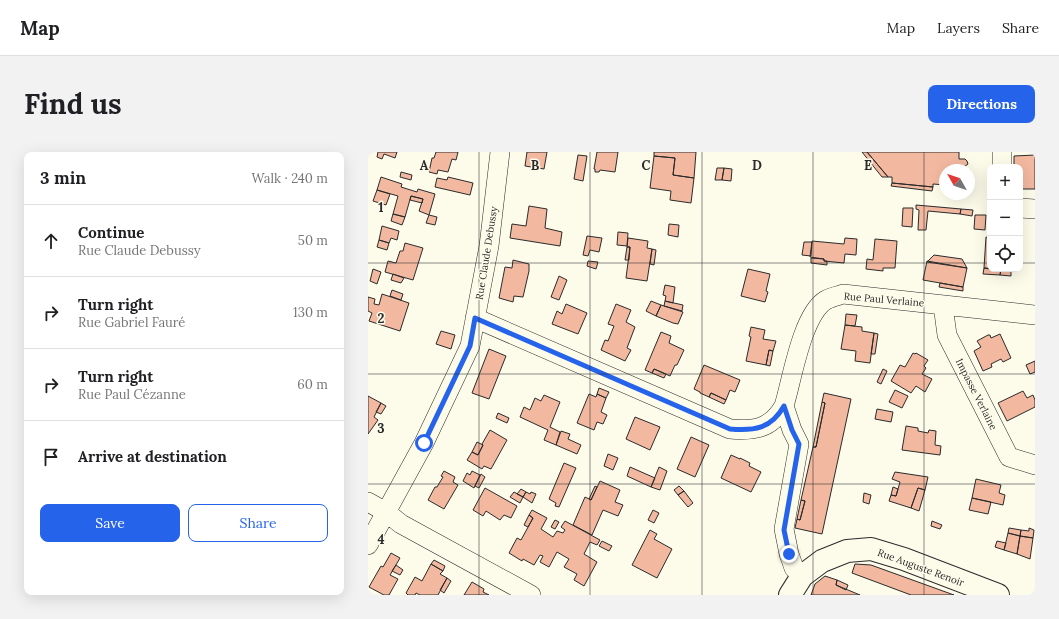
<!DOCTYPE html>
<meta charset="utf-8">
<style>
:root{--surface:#fff;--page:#f2f2f2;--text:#202124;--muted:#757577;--line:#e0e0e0;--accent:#2563eb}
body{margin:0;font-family:Lora,serif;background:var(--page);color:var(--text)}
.controls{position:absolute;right:12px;top:12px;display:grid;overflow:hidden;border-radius:8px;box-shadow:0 4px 16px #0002}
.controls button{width:36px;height:36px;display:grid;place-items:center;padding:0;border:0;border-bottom:1px solid var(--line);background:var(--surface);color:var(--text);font:20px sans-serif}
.compass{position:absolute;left:571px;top:12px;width:36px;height:36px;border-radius:50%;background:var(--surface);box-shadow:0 4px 16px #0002;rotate:310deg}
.stop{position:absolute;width:12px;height:12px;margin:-9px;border:3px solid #2563eb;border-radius:50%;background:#fff}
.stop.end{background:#2563eb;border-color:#fff;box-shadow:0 1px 4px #0008}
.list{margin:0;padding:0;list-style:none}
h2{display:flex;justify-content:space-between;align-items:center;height:52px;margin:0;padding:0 16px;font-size:17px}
h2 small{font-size:13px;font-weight:400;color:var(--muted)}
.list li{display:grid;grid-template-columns:26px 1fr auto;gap:12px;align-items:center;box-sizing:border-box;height:72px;padding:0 16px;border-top:1px solid var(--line)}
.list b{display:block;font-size:15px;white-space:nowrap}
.list p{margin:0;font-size:13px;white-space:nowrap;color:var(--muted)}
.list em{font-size:13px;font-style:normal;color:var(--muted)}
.actions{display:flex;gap:8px;padding:12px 16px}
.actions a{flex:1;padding:9px 0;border:1px solid var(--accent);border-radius:8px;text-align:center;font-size:14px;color:var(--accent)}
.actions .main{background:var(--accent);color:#fff}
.icon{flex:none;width:22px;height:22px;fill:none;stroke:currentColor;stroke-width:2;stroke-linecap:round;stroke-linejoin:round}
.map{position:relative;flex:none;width:667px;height:443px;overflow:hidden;border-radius:8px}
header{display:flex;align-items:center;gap:24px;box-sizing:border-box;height:56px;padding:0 20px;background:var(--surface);border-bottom:1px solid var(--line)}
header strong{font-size:19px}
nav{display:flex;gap:22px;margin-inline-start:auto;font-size:14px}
.intro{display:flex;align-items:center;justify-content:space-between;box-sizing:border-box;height:96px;padding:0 24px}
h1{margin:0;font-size:28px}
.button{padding:10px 18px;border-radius:8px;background:var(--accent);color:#fff;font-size:14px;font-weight:700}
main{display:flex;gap:24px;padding:0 24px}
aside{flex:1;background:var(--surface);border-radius:8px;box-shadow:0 4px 16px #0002}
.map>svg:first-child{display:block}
.building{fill:#f2b8a0;stroke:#2b2b2b}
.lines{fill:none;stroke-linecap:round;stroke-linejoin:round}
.minor-casing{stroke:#2b2b2b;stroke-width:20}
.major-casing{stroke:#2b2b2b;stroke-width:24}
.minor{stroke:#fdfbea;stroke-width:19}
.major{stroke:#fdfbea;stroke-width:22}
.route{stroke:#2563eb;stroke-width:5}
.grid{fill:none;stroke:#2b2b2b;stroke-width:1;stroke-opacity:0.55}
.labels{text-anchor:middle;stroke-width:3;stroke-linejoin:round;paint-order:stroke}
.street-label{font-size:10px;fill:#2b2b2b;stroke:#fdfbea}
.grid-label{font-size:13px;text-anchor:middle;font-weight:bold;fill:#2b2b2b;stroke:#fdfbea;stroke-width:3;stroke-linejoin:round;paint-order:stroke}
</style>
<header>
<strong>Map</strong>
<nav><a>Map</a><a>Layers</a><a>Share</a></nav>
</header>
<div class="intro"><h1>Find us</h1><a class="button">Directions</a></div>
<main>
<aside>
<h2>3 min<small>Walk · 240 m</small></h2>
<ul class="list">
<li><svg class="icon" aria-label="ahead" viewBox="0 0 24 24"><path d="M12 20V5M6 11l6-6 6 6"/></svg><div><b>Continue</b><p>Rue Claude Debussy</p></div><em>50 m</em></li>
<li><svg class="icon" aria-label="right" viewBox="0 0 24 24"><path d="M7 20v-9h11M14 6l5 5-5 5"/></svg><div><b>Turn right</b><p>Rue Gabriel Fauré</p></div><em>130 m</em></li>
<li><svg class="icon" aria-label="right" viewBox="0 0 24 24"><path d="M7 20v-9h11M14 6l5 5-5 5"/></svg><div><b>Turn right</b><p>Rue Paul Cézanne</p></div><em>60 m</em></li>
<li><svg class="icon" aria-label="arrive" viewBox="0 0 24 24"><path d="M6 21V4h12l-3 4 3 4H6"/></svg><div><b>Arrive at destination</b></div></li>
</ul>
<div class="actions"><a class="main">Save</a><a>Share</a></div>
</aside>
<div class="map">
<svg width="667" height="443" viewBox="0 0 667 443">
<rect width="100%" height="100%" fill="#fdfbea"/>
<path class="building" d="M 10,0 L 29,0 L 27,6 L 16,2 L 14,7 L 9,5 Z
M 68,0 L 90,0 L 88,8 L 84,7 L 80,20 L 70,18 L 69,22 L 61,20 L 64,6 L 66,6 Z
M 159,0 L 179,0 L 176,17 L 157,14 Z
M 229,0 L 250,0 L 247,20 L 232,18 L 231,20 L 227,20 L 227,17 L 226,17 Z
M 286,0 L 328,0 L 326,26 L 305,23 L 307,6 L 286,4 Z
M 494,0 L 499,0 L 520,25 L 514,25 Z
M 499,0 L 591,0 L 591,7 L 597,7 L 599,9 L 600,12 L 596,15 L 595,18 L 577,18 L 577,33 L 565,32 L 565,35 L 524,31 L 524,25 L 520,25 Z
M 210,3 L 219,4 L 215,29 L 206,27 Z
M 667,3 L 667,37 L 652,37 L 652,15 L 646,15 L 646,4 Z
M 286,4 L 307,6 L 305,23 L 326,26 L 323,51 L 302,48 L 303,39 L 282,36 Z
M 349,16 L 356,16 L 354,28 L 347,28 Z
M 356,16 L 364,17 L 363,29 L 354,28 Z
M 33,20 L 44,23 L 43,28 L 32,25 Z
M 13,25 L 34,32 L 33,35 L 49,40 L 50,37 L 67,42 L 61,63 L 51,59 L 55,47 L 43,44 L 37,65 L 25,62 L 30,44 L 9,38 Z
M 80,25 L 105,31 L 102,43 L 67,35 L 69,26 L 79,28 Z
M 524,31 L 565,35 L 564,39 L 523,34 Z
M 9,38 L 22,42 L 18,53 L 5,49 Z
M 43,44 L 55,47 L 54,51 L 42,48 Z
M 548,53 L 593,57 L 592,62 L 560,59 L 558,78 L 550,78 L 551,58 L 548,57 Z
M 161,54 L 179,57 L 177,76 L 194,80 L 192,94 L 142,86 L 144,72 L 158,74 Z
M 535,56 L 545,56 L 544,75 L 534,74 Z
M 593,57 L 605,58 L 604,64 L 592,62 Z
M 25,62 L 37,65 L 34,73 L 23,69 Z
M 61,63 L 69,65 L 67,73 L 58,71 Z
M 607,63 L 618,63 L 617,78 L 606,77 Z
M 301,72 L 311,73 L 310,85 L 300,83 Z
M 14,74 L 31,79 L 29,88 L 23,86 L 21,91 L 11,88 Z
M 250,80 L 260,81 L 259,94 L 249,93 Z
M 219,84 L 234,86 L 231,100 L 222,98 L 220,104 L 215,103 Z
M 618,85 L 622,86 L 622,117 L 616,116 Z
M 260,86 L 280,89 L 279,96 L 284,97 L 279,129 L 258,126 L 262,95 L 259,95 Z
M 477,86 L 489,87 L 488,103 L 477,102 L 476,111 L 456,109 L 456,107 L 442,105 L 444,89 L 476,92 Z
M 507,87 L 529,89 L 527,116 L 515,116 L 515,119 L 498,117 L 499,107 L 505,108 Z
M 11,88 L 21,91 L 19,98 L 9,95 Z
M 436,90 L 444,90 L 443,104 L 434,103 Z
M 37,91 L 55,96 L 45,128 L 17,120 L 20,109 L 28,111 L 32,99 L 35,99 Z
M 259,95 L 262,95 L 261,108 L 257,108 Z
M 284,97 L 288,98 L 286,113 L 282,112 Z
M 566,103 L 594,107 L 599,116 L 559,110 Z
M 443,106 L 456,107 L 456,109 L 459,109 L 459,113 L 443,111 Z
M 145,108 L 161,112 L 161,119 L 155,145 L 146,144 L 145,150 L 131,146 L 137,115 L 144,116 Z
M 220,109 L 230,110 L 228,117 L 219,114 Z
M 559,109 L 599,116 L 595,135 L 555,128 Z
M 616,116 L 633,117 L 632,123 L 615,122 Z
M 5,117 L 13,120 L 9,132 L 2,129 Z
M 380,117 L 402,122 L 398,139 L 400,140 L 397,150 L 373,144 Z
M 627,117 L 643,117 L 643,124 L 632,123 L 633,117 Z
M 25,122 L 36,126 L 33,131 L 23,128 Z
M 191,124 L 199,128 L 191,148 L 183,145 Z
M 572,131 L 595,135 L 595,139 L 571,135 Z
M 297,133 L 307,135 L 305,151 L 297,149 L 298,144 L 295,143 Z
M 24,138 L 35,142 L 33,148 L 22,144 Z
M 14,142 L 41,151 L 32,179 L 1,169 L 4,161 L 0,159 L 0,145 L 7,147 L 6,152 L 11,153 Z
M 283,149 L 293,153 L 288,164 L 278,159 Z
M 297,149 L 315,153 L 314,159 L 296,154 Z
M 198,152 L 219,161 L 210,182 L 184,172 L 189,159 L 194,162 Z
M 248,152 L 263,158 L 258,170 L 267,175 L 259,196 L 263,198 L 257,209 L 233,198 L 237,188 L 240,189 L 246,174 L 240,172 Z
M 293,153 L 315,160 L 310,172 L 305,171 L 288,164 Z
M 478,162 L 489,163 L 487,174 L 477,173 Z
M 477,173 L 494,175 L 494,179 L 506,181 L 502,211 L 487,209 L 488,199 L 473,197 Z
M 383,175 L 397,178 L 395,187 L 408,189 L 405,199 L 401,198 L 398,213 L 378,209 L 383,185 L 381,184 Z
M 73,179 L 87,183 L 83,197 L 68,192 Z
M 293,180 L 303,184 L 301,191 L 316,198 L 309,213 L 307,213 L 302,224 L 286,217 L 284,221 L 277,218 Z
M 506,181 L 510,182 L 507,202 L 503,202 Z
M 632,182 L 643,206 L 635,210 L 633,207 L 623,212 L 624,215 L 615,219 L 606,199 L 613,195 L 609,189 L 620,183 L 622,183 L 623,186 Z
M 121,197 L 138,204 L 121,247 L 104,241 Z
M 401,198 L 405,199 L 402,214 L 398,213 Z
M 545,201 L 547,202 L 548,201 L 560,208 L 556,214 L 558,216 L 554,222 L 564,227 L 557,240 L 548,234 L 543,241 L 523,229 L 532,213 L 537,215 Z
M 667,209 L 667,220 L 662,222 L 658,213 Z
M 336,213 L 372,228 L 367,240 L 362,238 L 358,248 L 343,241 L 341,245 L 332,241 L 332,240 L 326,237 Z
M 286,217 L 298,222 L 296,226 L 284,221 Z
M 515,217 L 519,219 L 513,232 L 509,230 Z
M 231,236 L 241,240 L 238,246 L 229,242 Z
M 527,238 L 540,244 L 534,256 L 521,250 Z
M 655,239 L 659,246 L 665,243 L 667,248 L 667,255 L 639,269 L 630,251 Z
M 343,241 L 358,248 L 356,252 L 341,245 Z
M 456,241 L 483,247 L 454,382 L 427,376 L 429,367 L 432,368 L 437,349 L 433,348 L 445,295 L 448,295 L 457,251 L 454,250 Z
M 221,242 L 228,245 L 229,242 L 238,246 L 233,260 L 239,263 L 235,272 L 229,270 L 226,278 L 209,271 Z
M 176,243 L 192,250 L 182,275 L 192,280 L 188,293 L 176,288 L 180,278 L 152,265 L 156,255 L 162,258 L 167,246 L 173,249 Z
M 0,244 L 13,251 L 6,265 L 10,268 L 0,282 Z
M 454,250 L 457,251 L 448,295 L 445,295 Z
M 13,251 L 18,254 L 13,262 L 8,260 Z
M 509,257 L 525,260 L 523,270 L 507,267 Z
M 130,261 L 141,266 L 139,271 L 128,266 Z
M 267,265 L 292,275 L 282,298 L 258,287 Z
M 538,274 L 550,276 L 550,279 L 560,281 L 561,278 L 568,279 L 567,293 L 573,294 L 572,303 L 534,298 Z
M 122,278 L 139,288 L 123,317 L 116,314 L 114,317 L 99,308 L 104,300 L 110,303 L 115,293 L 114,292 Z
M 193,279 L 202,282 L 200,287 L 213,293 L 209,302 L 188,293 Z
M 323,285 L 341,293 L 327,325 L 309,317 Z
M 109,290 L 115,293 L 110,303 L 104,300 Z
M 240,302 L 250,306 L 245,318 L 236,314 Z
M 363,303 L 372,307 L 372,306 L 382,311 L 381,314 L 393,320 L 383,340 L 353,326 Z
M 196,311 L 208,316 L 191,355 L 187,354 L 188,351 L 181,347 Z
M 262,315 L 287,326 L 283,335 L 259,324 Z
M 291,315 L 299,319 L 292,338 L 283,335 Z
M 76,319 L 87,325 L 85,330 L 90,333 L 76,357 L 60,348 L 67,335 L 69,335 L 75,325 L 73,324 Z
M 104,319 L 112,323 L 106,336 L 95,329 L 99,321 L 102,323 Z
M 527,320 L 560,325 L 557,338 L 550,336 L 543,356 L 521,349 L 523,343 L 528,344 L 532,330 L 524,327 Z
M 113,322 L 117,325 L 111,336 L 107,334 Z
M 608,327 L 633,333 L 631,341 L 637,343 L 635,353 L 604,346 Z
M 232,329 L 252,338 L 247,350 L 255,353 L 250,364 L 235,358 L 224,383 L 205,373 L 217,345 L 223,348 Z
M 227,334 L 229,335 L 223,348 L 221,347 Z
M 311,334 L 316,339 L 310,343 L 306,338 Z
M 525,335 L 530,337 L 528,344 L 523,343 Z
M 117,336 L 149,354 L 143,366 L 136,363 L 132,368 L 118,359 L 115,364 L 105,358 Z
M 550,336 L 557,338 L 551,359 L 543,356 Z
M 153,337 L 158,340 L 155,345 L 149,342 Z
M 316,339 L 325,351 L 320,355 L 310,343 Z
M 146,340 L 155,345 L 152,351 L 142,345 Z
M 158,340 L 162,342 L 163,340 L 168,342 L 164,351 L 155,345 Z
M 496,341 L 503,343 L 501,352 L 495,350 Z
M 604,346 L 623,350 L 620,362 L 601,358 Z
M 433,348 L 437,349 L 432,368 L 429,367 Z
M 164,358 L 179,366 L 173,377 L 185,385 L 189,379 L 195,381 L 197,378 L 193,375 L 197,369 L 232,388 L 229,393 L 222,390 L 216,402 L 229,410 L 216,434 L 206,428 L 209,422 L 196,415 L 201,407 L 189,400 L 181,415 L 172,410 L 175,404 L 172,403 L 166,413 L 155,407 L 154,409 L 141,401 L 149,386 L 153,388 L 165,366 L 161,363 Z
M 285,358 L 291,361 L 286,371 L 280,368 Z
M 161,363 L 165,366 L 160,375 L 156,373 Z
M 187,368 L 191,370 L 187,377 L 183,375 Z
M 564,369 L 574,373 L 572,377 L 563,374 Z
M 641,376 L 653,378 L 652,384 L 640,381 Z
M 661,376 L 666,378 L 665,386 L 652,384 L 653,378 L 661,379 Z
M 282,378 L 289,382 L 286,387 L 304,397 L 289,426 L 264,413 Z
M 640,381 L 652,384 L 649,402 L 636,398 Z
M 652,384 L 665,386 L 662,407 L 649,402 Z
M 234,389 L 244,394 L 241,399 L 231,394 Z
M 629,389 L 638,391 L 636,398 L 627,395 Z
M 23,401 L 32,406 L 22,423 L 30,427 L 21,443 L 16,443 L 1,435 L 13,414 L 15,415 Z
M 66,408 L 77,414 L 75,419 L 63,412 Z
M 63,412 L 75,419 L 72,422 L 79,426 L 70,443 L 52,443 L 48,441 L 47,443 L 40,443 L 38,441 L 47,425 L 54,429 Z
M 487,412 L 503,413 L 586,443 L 543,443 L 484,421 Z
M 28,413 L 35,418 L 32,423 L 24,419 Z
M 457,424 L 469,428 L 468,433 L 492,443 L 443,443 L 447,432 Z
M 79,426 L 83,429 L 76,441 L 72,438 Z
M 469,428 L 480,433 L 478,438 L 468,433 Z
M 104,430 L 116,437 L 115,440 L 121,443 L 96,443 Z"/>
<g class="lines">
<defs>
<path id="minor" d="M 634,0 L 634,15
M 652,56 L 667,57
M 575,153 L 579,183 L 641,305 L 667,313
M 107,166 L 362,277 C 386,279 403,277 416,254 C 424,228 434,162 458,148 C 463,145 470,144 475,142 L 667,163
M 416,254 L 424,278 L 431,292 L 416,377 L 421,402 L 426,416 L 434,424
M 0,350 L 18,360 L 33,372 L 163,443
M 0,393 L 56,291 L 102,194 L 121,94 L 132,0"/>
<path id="major" d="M 422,443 L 434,424 L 454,409 L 479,399 L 503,397 L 536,407 L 630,443"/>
</defs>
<use href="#minor" class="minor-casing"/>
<use href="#major" class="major-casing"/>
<use href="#minor" class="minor"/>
<use href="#major" class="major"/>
</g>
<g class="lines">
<path class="route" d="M 56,291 L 102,194 L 107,166 L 362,277 C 386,279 403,277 416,254 L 424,278 L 431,292 L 416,378 L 421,402"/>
</g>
<path class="grid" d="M 111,0 L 111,443M 222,0 L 222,443M 334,0 L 334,443M 445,0 L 445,443M 556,0 L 556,443M 0,111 L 622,111M 652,111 L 667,111M 0,222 L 667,222M 0,332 L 667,332"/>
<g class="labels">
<g class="street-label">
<text transform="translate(118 101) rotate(-81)" y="4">Rue Claude Debussy</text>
<text transform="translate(516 147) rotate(5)" y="4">Rue Paul Verlaine</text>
<text transform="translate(609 242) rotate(63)" y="4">Impasse Verlaine</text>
<text transform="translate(553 415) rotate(20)" y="4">Rue Auguste Renoir</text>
</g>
</g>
<g class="grid-label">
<text x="56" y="18">A</text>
<text x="167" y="18">B</text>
<text x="278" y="18">C</text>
<text x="389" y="18">D</text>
<text x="500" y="18">E</text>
<text x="13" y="60">1</text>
<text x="13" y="171">2</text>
<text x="13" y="281">3</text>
<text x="13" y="392">4</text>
</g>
</svg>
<div class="controls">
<button>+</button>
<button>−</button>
<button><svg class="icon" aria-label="locate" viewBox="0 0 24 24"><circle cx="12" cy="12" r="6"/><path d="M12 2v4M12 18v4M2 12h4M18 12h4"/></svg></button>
</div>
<svg class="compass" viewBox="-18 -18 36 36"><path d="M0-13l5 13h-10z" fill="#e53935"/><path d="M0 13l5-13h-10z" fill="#757577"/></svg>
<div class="stop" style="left:56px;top:291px"></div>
<div class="stop end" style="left:421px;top:402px"></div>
</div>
</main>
